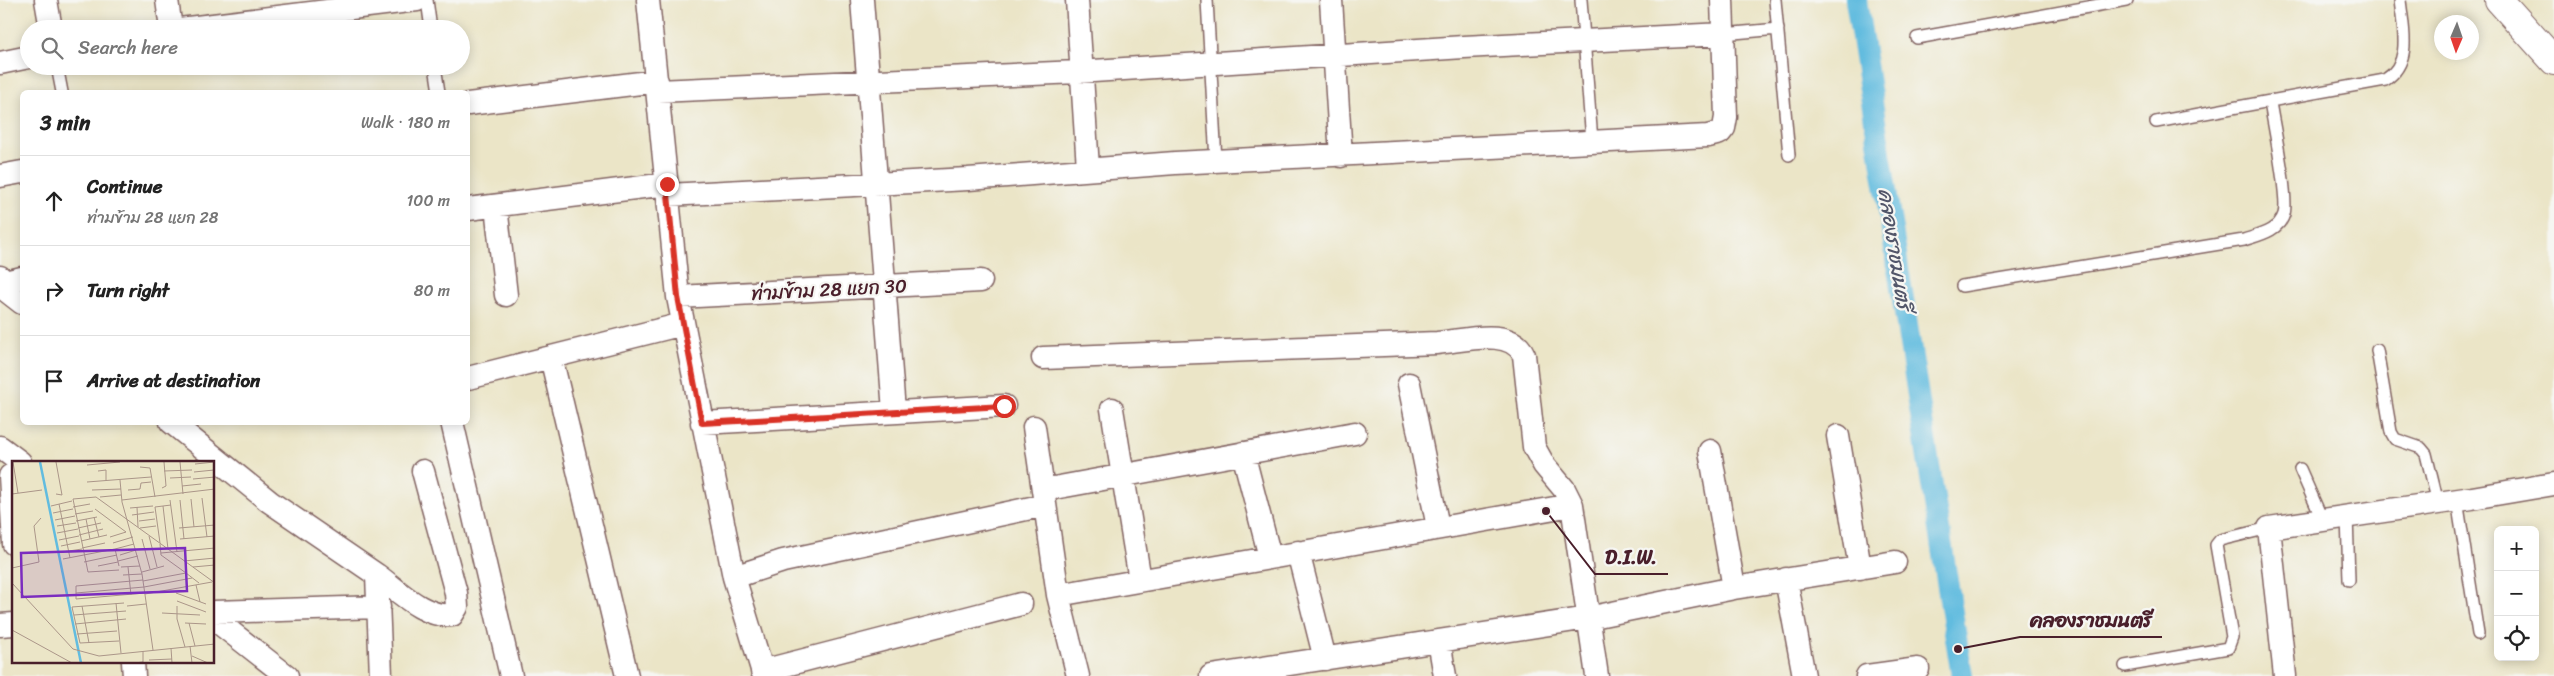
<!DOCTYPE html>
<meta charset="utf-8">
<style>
:root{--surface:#fff;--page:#f6f6f6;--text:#222;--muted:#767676;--line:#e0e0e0}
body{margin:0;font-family:Sriracha,"Playpen Sans Thai",sans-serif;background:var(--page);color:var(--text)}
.controls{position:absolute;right:15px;bottom:15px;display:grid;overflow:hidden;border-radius:8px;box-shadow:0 2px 12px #0003}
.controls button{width:45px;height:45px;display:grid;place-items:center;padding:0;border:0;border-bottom:1px solid var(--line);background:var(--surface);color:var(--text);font:25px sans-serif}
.compass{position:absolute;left:2434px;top:15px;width:45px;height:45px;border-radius:50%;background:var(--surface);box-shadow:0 2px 12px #0003;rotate:182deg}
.stop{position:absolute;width:15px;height:15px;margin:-11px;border:4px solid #d93025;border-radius:50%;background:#fff}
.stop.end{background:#d93025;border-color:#fff;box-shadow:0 1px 5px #0008}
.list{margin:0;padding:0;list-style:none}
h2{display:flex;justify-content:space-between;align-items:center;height:65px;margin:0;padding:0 20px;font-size:21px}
h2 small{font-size:16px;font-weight:400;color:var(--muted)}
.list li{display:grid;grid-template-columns:32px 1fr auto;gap:15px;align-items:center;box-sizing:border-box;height:90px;padding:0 20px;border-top:1px solid var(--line)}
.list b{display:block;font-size:19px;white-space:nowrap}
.list p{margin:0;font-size:16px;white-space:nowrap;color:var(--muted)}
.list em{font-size:16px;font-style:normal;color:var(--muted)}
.icon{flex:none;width:28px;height:28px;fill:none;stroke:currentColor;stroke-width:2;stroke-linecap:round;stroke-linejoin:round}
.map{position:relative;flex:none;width:2554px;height:676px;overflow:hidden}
.search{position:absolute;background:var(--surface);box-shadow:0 2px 12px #0003;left:20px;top:20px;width:450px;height:55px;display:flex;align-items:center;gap:12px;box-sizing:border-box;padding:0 18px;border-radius:28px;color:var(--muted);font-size:19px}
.panel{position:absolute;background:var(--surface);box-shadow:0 2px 12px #0003;left:20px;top:90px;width:450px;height:335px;border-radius:8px}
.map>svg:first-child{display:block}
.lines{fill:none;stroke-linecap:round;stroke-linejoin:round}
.canal{stroke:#62bcdf;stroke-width:22}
.lane-casing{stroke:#826462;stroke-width:14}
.street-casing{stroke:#826462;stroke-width:25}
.secondary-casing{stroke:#826462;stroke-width:30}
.lane{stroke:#fff;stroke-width:11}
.street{stroke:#fff;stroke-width:22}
.secondary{stroke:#fff;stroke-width:28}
.route{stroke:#d93025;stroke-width:6}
.labels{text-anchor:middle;stroke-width:4.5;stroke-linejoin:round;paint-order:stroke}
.street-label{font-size:19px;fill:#4a1f2b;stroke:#f6f6f2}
.water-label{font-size:20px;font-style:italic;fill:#52566a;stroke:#f6f6f2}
.inset-river{fill:none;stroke:#62bcdf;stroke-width:2.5}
.inset-road{fill:none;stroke:#ab9689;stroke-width:1}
.view{fill:#7b2cbf;fill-opacity:0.15;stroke:#7b2cbf;stroke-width:2.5}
.inset-edge{fill:none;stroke:#4a1f2b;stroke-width:2.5}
.leader{fill:none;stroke:#4a1f2b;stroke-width:2}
.callout-dot{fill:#4a1f2b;stroke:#f6f6f2;stroke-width:2}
.callout-label{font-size:20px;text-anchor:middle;font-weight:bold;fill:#4a1f2b;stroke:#f6f6f2;stroke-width:4.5;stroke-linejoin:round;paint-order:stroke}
</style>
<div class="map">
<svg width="2554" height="676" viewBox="0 0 2554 676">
<rect width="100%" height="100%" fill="#f6f6f2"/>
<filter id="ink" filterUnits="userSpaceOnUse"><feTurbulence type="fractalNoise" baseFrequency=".02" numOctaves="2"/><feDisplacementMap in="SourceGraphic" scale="10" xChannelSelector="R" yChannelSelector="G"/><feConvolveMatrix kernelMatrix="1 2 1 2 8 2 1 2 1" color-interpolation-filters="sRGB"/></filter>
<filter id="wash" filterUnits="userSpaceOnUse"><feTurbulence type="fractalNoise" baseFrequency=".0096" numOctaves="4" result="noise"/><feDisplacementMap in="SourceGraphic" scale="20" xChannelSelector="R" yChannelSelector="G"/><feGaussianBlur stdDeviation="1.12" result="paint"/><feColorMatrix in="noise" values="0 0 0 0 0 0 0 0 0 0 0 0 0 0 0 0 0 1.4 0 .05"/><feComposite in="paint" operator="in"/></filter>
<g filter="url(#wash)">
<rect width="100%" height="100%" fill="#ebe5c7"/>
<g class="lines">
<path class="canal" d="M 1856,0 L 1962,676"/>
</g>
</g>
<g filter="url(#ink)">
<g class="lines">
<defs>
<path id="lane" d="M 427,0 L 431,29
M 1207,0 L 1216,161
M 1581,0 L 1592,141
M 1775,0 L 1789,155
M 1723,34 L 1778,29
M 1917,38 L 2127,0
M 57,66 L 62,92
M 435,66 L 439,92
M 2156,122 L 2385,80 C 2413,62 2403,29 2400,0
M 1962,286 L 2244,240 C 2259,235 2279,231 2284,214 C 2289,197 2273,123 2270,102
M 2377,350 L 2391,432 L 2395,439 L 2421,448 L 2426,454 L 2438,503
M 2300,469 L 2322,519
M 2457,500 L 2478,634
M 2347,515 L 2349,580
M 2125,666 L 2228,648 L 2232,637 L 2216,545 L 2220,540 L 2269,528"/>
<path id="street" d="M 46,0 L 51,29
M 167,0 L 171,29
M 648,0 L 678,297 L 734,577 L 764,676
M 862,0 L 894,411
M 1077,0 L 1088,168
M 1331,0 L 1341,156
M 180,29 L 417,0
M 0,63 L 29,57
M 658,91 L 1078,72 L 1464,47 L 1723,34
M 468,104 L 657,81
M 0,176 L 22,172
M 668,195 L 968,179 L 1175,163 L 1708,136 L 1720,133 L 1724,128 L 1726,117 L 1722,0
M 496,206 L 506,295
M 468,209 L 667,184
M 0,277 L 5,282 L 22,278
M 4,289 L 22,303
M 678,297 L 981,281
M 551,357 L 627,676
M 1043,358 L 1437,343 C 1463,341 1511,326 1524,355 L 1534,447 L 1544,465 L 1564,489 L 1572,505 L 1597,676
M 468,378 L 683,324
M 1409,384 L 1438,527
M 1112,409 L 1140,580
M 171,422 L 270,502 L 377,575 L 381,676
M 452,422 L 511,676
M 702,423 L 1004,406
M 1034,427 L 1058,595 L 1078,676
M 1838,436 L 1860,568
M 0,447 L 20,462
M 1710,451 L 1734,588
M 1243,453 L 1270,557
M 10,476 L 14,544
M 1043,490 L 1355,433
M 1298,552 L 1325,659
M 377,575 C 399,591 424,618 452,615 L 457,607 L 456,593 L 423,471
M 734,577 L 783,561 L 1045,505
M 1786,579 L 1804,676
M 1058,595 L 1572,505
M 214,612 L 379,607
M 214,619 L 287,676
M 0,625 L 14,624
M 1439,641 L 1445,676
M 133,662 L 134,676
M 762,671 L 1021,604
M 1211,676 L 1588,618 L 1734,588 L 1895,562
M 1867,676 L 1918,669
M 2285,676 L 2269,528 L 2472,498 L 2554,484"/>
<path id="secondary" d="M 2499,0 L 2554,61"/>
</defs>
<use href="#lane" class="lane-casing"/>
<use href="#street" class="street-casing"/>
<use href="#secondary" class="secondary-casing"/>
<use href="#lane" class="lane"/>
<use href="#street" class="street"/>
<use href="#secondary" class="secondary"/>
</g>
</g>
<g class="lines" filter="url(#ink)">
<path class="route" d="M 667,184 L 678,297 L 702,423 L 1004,406"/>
</g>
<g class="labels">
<g class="street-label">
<text transform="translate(829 289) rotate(-3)" y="7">ท่ามข้าม 28 แยก 30</text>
</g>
<g class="water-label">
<text transform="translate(1895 249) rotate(81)" y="7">คลองราชมนตรี</text>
</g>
</g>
<g transform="translate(12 461)">
<rect width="202" height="202" fill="#ebe5c7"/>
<path class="inset-river" d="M 28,1 L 69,202"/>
<path class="inset-road" d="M 1,1 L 6,32M 44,1 L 50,34 L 44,33M 168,1 L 171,33M 183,3 L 203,1M 75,4 L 108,1M 128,6 L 138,7 L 143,36M 86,10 L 94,9 L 94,20M 152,10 L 180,9M 182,11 L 202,9M 158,17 L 179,16M 181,18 L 203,16M 108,19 L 110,41 L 130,113 L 141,189M 75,21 L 139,16M 170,25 L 189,23M 150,27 L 154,25 L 152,1M 80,29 L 109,28M 116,29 L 128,28 L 129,22 L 139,21M 0,33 L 30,29M 88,36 L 109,34M 190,37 L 195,76M 179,38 L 182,66M 110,39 L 203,28M 158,39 L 165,91M 168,39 L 172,78M 47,43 L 58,97M 39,45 L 60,40M 151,45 L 156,88M 61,46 L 78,43M 125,46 L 126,66M 118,47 L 141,45M 83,48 L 114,71M 41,52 L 61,48M 63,53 L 81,50M 120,54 L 142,51M 82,56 L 87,76M 74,58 L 78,78M 43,59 L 63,55M 64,60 L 85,56M 127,60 L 143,58M 45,65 L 64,62M 66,67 L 89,62M 128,67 L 144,65M 167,67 L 203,64M 45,72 L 66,68M 67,74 L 91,68M 137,75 L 145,106M 98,76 L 114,71M 130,78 L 138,108M 168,78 L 203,75M 47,79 L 67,75M 69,80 L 95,74M 101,82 L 121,76M 148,82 L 143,46 L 159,44M 148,83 L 149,94 L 174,112M 49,85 L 68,81M 70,87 L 93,82M 103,88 L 122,83M 50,91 L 70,88M 149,92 L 203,87M 108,94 L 124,89M 51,98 L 103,88 L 107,105M 106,100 L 126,95M 172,100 L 203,97M 72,101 L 105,94M 86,105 L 106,101M 109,106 L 128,105M 116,106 L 119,134M 181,106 L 203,104M 0,107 L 27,101 L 22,65 L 29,57M 107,109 L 76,111 L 61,38 L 84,36 L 203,122M 130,111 L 152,105M 111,114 L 130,113M 131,119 L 64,125 L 64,138 L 133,132M 131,120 L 174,112 L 187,122M 0,122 L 61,188 L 87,195 L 203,183M 184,124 L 188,141M 132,126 L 180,117M 64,132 L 132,126M 164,132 L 194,143M 133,133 L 200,121M 165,140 L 194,151M 104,142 L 109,192M 70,145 L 77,182M 115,145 L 134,143M 165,145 L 165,158 L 173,186M 150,152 L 188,154M 62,154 L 114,150M 173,162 L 194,163M 177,162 L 183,185M 63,163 L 114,158M 0,169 L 60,202M 65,173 L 105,170M 107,180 L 68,182 L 60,146 L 112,142M 178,185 L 180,202M 159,187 L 160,202M 180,195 L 196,202M 137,199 L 160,198M 122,202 L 131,201 L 131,190"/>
<path class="view" d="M 173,87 L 175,130 L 10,136 L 9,92 Z"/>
<rect width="202" height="202" class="inset-edge"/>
</g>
<path class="leader" d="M1546 511L1595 574H1668M1958 649L2020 637H2162"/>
<g class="callout-dot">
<circle cx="1546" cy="511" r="5"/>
<circle cx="1958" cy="649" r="5"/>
</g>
<g class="callout-label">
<text x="1631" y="564">D.I.W.</text>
<text x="2091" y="627">คลองราชมนตรี</text>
</g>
</svg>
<div class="controls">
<button>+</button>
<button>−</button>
<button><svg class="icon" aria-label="locate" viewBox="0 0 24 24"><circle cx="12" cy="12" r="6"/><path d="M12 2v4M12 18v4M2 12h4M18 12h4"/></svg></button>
</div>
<svg class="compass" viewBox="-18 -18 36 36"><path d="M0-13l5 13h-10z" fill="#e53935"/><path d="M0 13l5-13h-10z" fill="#767676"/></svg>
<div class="stop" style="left:1004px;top:406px"></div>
<div class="stop end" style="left:667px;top:184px"></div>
<div class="search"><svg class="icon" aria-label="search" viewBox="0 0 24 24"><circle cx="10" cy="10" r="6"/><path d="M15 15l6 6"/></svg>Search here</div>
<section class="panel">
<h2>3 min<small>Walk · 180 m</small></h2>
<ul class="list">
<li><svg class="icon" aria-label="ahead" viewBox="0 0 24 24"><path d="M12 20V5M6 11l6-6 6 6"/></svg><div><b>Continue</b><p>ท่ามข้าม 28 แยก 28</p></div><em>100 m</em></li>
<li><svg class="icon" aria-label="right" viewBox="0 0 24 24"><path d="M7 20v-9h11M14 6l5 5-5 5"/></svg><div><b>Turn right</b></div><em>80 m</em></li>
<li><svg class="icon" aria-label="arrive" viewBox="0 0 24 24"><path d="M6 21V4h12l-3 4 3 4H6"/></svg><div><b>Arrive at destination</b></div></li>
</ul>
</section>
</div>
